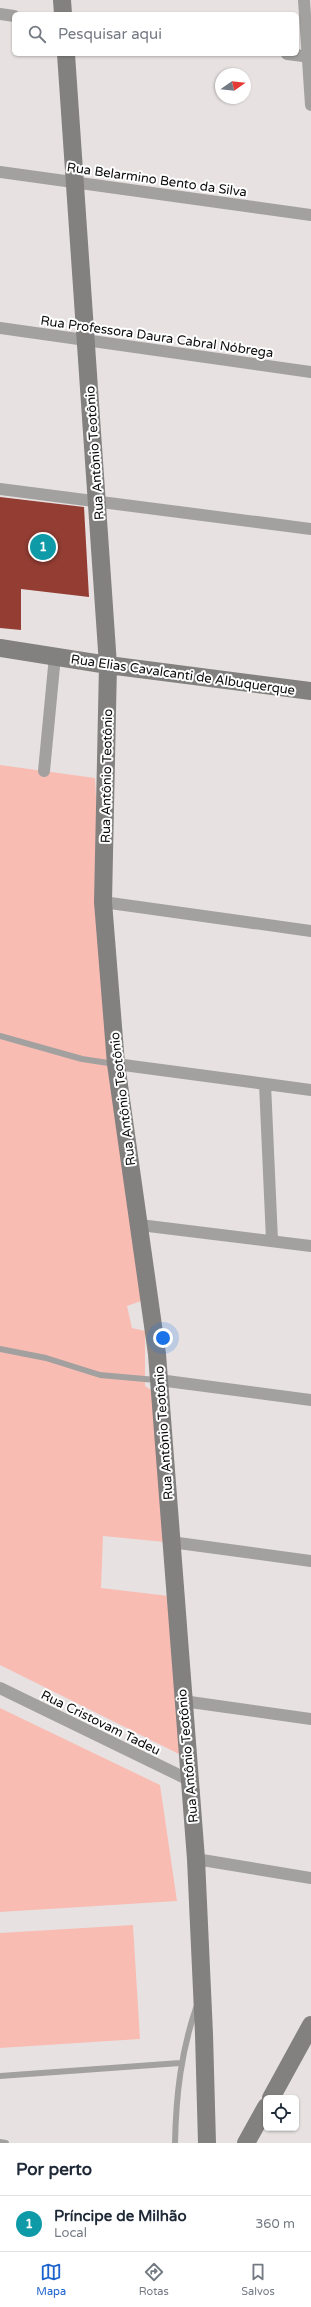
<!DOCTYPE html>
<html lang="pt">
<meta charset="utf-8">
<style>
:root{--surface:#fff;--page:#f2f2f3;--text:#1f2937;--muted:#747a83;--line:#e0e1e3;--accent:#1c63ce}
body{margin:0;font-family:"Varela Round",sans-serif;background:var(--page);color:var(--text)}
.controls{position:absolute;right:12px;bottom:12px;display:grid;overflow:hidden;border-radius:6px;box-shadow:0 1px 3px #0004}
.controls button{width:36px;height:36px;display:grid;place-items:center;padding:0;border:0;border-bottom:1px solid var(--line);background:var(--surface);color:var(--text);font:20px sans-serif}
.compass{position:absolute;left:215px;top:68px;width:36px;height:36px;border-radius:50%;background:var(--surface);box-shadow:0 1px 3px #0004;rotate:76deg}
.you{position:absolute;left:163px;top:1338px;width:14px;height:14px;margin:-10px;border:3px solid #fff;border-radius:50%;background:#1a73e8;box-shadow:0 0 0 6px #1a73e833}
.badge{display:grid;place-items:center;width:26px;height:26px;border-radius:50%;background:var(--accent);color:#fff;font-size:13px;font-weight:700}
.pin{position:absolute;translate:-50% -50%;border:2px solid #fff;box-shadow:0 1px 4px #0006}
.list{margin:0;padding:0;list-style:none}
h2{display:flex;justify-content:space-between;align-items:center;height:52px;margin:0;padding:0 16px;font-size:17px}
h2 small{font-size:13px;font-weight:400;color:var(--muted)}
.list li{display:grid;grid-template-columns:26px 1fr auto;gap:12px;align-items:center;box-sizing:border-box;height:56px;padding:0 16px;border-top:1px solid var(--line)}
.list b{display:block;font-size:15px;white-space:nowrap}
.list p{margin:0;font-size:13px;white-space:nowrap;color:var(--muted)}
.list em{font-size:13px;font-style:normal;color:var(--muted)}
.icon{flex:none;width:22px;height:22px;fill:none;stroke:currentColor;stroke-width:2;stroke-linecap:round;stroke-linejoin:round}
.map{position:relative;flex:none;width:311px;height:2143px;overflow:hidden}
.search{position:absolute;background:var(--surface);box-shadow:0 1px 3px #0004;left:12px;right:12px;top:12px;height:44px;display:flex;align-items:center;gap:10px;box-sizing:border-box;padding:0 14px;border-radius:6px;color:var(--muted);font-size:15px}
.sheet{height:108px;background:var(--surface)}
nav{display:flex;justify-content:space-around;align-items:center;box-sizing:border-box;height:56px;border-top:1px solid var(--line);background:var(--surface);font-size:11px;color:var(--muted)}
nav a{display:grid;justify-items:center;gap:2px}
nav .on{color:var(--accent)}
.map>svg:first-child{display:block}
.green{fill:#f9bcb3}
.building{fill:#933d33}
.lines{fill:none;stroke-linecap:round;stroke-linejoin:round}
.lane{stroke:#a3a1a0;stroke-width:6}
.street{stroke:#a3a1a0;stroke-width:12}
.secondary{stroke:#838080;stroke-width:18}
.labels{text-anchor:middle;stroke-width:4;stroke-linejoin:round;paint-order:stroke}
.street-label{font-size:13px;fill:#0d0c0c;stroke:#fff}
</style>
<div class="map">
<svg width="311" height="2143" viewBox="0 0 311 2143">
<rect width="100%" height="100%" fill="#e7e2e1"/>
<path class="green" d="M 0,765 L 95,778 L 107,1018 L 147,1299 L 127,1306 L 132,1328 L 145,1331 L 145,1386 L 156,1393 L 165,1542 L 103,1536 L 101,1588 L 169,1596 L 181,1755 L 0,1665 Z
M 0,1708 L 160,1785 L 177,1901 L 0,1912 Z
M 133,1925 L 140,2039 L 0,2048 L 0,1933 Z"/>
<path class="building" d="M 0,497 L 84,507 L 89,597 L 21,589 L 21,630 L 0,628 Z"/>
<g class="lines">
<path class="lane" d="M 0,1036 L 82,1059 L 115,1064
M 0,1349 L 46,1358 L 100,1375 L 156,1380
M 0,2076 L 180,2063
M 0,2142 L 6,2143
M 175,2143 C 176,2095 181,2051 197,2005"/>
<path class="street" d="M 304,0 L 311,105
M 0,14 L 14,16
M 287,54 L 311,57
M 0,172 L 311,215
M 0,328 L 311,372
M 0,489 L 311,529
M 44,771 L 55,656
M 103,902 L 311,931
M 116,1064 L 311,1090
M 265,1084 L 272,1240
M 140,1225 L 311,1246
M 159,1380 L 311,1400
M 171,1542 L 311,1561
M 0,1688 L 189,1780
M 183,1701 L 311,1719
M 196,1859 L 311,1878"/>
<path class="secondary" d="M 62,0 L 63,14
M 66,54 L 108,665 L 103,902 L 116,1064 L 157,1354 L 196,1859 L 204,2034 L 207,2143
M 0,648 L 108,665 L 311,691
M 271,2098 L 311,2025
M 246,2143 L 266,2107"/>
</g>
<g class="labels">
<g class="street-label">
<text transform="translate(157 179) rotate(8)" y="5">Rua Belarmino Bento da Silva</text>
<text transform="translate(157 336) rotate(8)" y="5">Rua Professora Daura Cabral Nóbrega</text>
<text transform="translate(94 453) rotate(-94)" y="5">Rua Antônio Teotônio</text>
<text transform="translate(183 674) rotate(8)" y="5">Rua Elias Cavalcanti de Albuquerque</text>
<text transform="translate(106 776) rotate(-89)" y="5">Rua Antônio Teotônio</text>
<text transform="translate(122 1099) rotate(-97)" y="5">Rua Antônio Teotônio</text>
<text transform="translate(163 1433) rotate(-94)" y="5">Rua Antônio Teotônio</text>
<text transform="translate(101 1722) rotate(26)" y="5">Rua Cristovam Tadeu</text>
<text transform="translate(187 1756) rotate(-95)" y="5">Rua Antônio Teotônio</text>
</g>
</g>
</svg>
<div class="controls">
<button><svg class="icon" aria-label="locate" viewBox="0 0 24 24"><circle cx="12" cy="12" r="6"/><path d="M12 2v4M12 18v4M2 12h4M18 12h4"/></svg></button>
</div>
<svg class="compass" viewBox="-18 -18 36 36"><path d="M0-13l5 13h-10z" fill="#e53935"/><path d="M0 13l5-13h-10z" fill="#747a83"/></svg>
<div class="you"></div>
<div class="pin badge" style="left:43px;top:547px;background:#0f9aa8">1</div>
<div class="search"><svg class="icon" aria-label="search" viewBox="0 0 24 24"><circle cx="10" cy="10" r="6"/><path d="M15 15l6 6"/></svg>Pesquisar aqui</div>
</div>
<section class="sheet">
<h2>Por perto<small></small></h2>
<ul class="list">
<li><span class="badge" style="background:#0f9aa8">1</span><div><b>Príncipe de Milhão</b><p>Local</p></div><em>360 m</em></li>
</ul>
</section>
<nav>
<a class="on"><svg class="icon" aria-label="map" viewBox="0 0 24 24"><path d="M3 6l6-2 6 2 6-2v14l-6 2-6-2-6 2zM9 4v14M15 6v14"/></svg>Mapa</a>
<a><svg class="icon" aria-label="directions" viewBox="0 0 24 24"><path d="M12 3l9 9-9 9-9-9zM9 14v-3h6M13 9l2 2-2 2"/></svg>Rotas</a>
<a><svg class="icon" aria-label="saved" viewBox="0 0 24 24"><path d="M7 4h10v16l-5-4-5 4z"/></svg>Salvos</a>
</nav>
